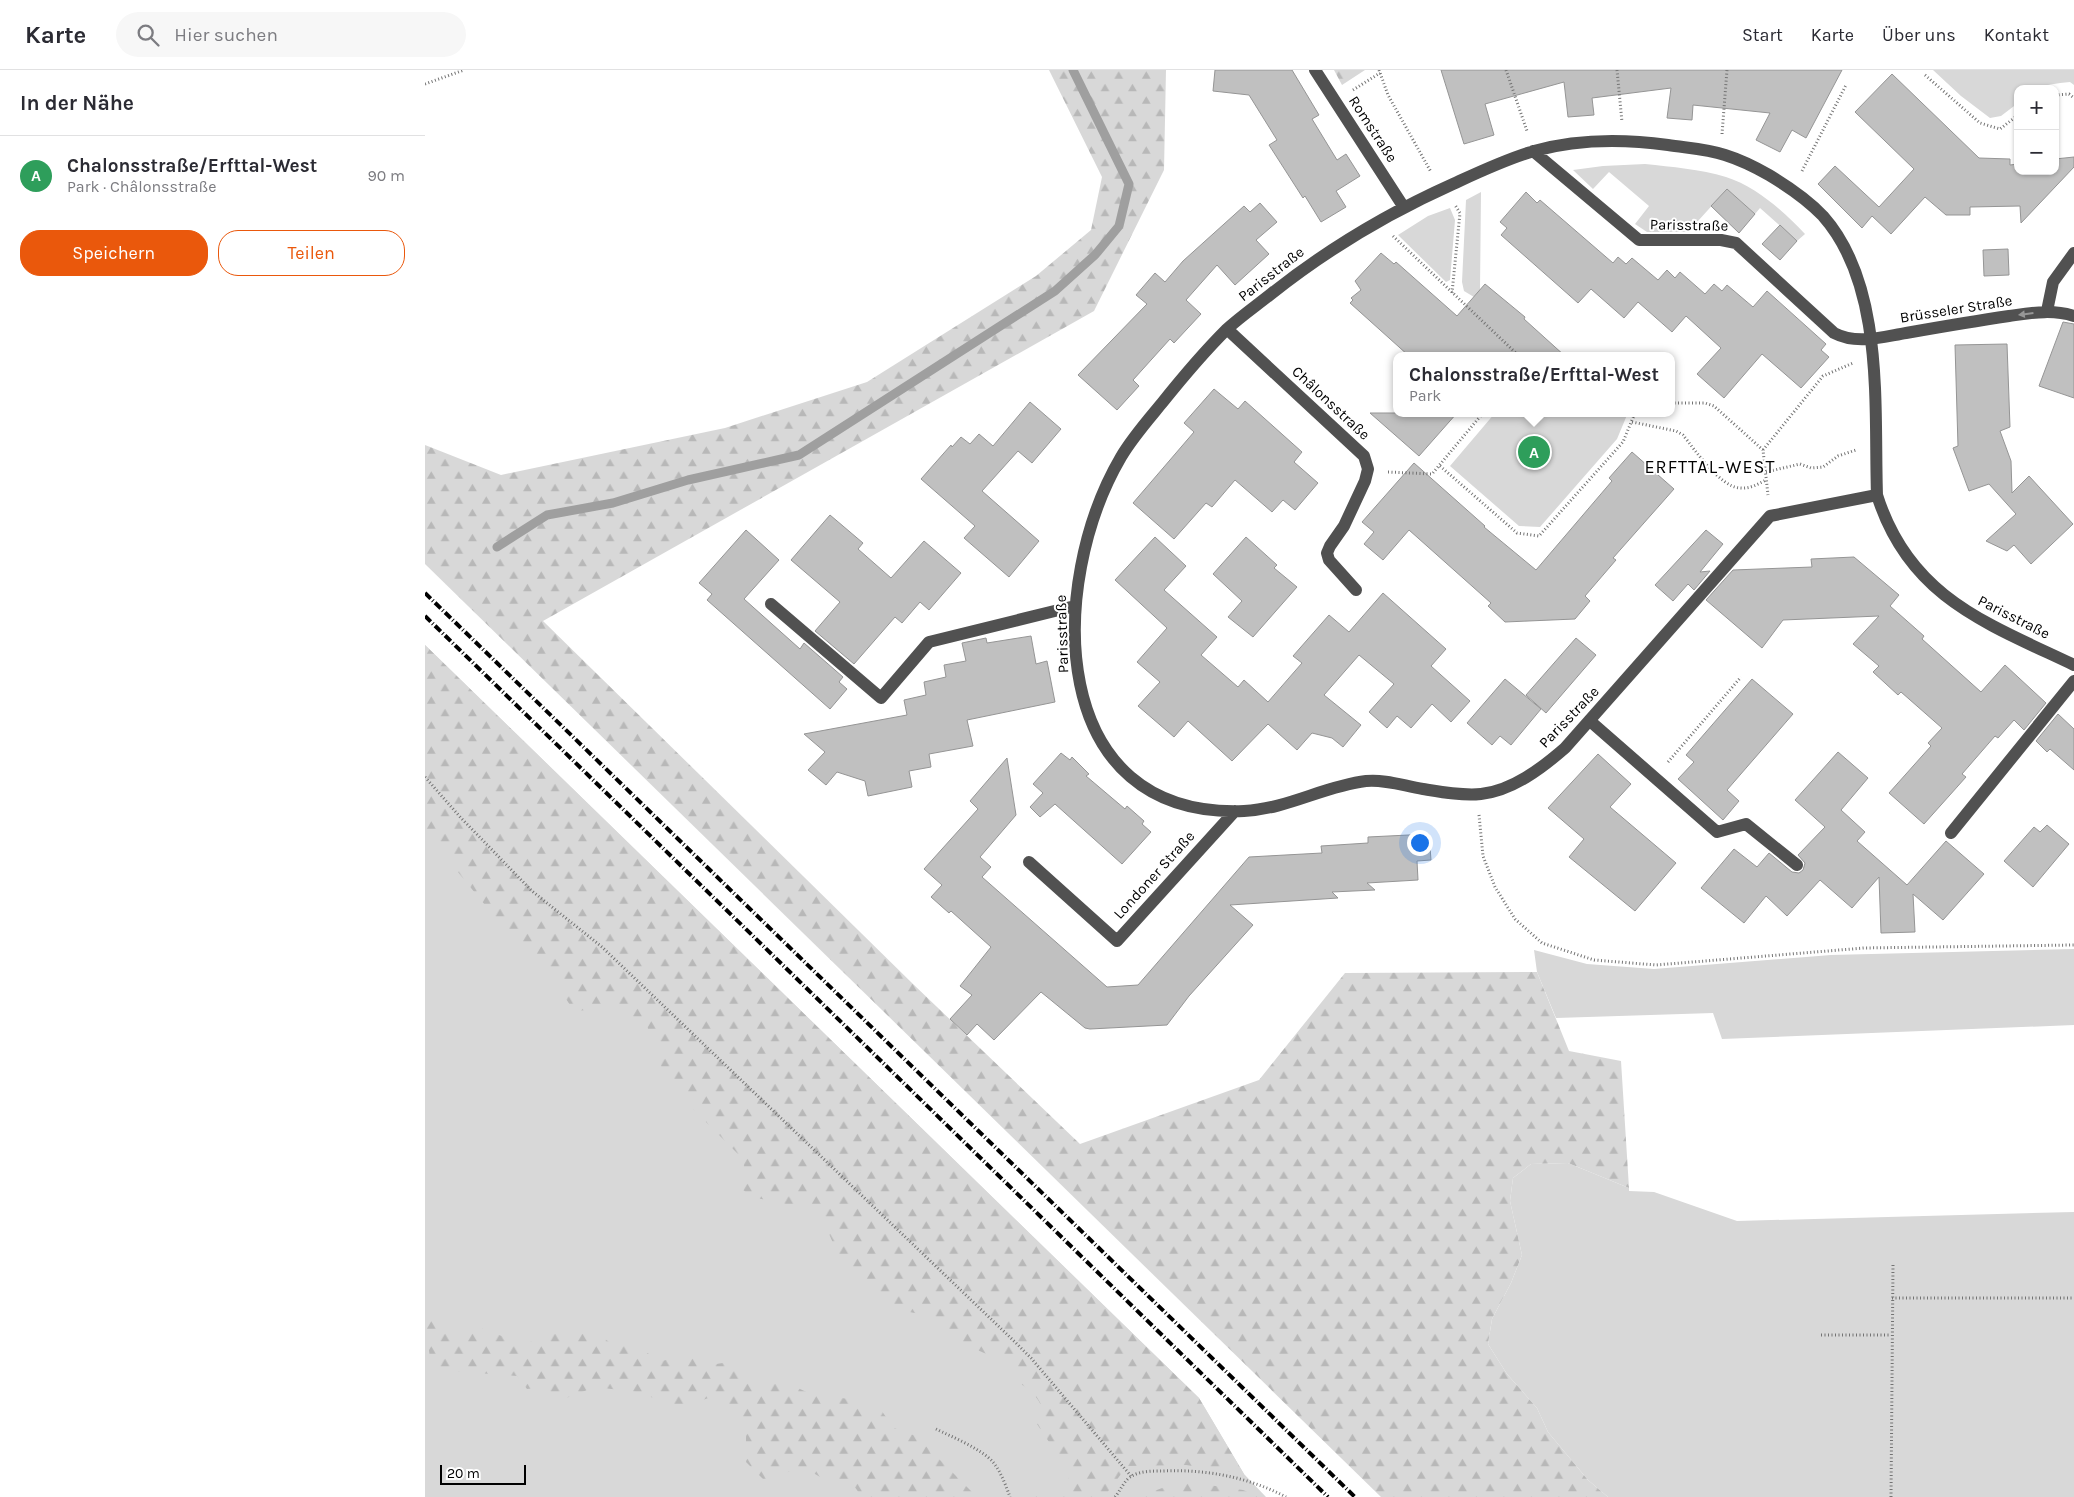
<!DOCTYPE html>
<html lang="de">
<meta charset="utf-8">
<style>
:root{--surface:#fff;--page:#f7f7f7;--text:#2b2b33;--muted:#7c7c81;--line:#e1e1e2;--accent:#ea580c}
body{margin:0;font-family:Karla,sans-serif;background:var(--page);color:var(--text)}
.controls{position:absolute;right:15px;top:15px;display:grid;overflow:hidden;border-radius:10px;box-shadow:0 1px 4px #0004}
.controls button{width:45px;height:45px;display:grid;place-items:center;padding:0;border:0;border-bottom:1px solid var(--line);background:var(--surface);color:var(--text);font:25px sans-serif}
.scale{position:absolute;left:15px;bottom:12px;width:86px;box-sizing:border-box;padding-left:5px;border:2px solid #000;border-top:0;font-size:14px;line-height:18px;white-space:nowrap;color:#000;-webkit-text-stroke:4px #fff;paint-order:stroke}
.you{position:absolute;left:994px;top:772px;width:18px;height:18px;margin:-12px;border:4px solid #fff;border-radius:50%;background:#1a73e8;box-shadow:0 0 0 8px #1a73e833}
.badge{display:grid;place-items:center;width:32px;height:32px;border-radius:50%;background:var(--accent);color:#fff;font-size:16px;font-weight:700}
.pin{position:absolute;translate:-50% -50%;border:2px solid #fff;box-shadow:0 1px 5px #0006}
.popup{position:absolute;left:968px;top:282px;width:282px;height:65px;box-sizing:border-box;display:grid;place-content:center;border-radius:10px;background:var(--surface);filter:drop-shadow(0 1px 4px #0005);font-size:16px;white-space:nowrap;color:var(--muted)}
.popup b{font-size:19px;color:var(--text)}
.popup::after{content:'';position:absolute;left:50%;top:100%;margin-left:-10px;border:10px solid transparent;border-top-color:var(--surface)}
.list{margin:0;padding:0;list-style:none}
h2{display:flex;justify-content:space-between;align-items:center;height:65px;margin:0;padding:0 20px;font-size:21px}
h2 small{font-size:16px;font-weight:400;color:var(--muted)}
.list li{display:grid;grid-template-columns:32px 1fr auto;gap:15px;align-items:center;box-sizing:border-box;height:80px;padding:0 20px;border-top:1px solid var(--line)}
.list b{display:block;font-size:19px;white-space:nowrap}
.list p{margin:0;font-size:16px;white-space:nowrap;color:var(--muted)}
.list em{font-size:16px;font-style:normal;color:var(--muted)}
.actions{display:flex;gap:10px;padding:15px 20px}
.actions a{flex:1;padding:11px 0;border:1px solid var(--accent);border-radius:20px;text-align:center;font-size:18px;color:var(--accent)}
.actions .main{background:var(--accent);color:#fff}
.icon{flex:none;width:28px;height:28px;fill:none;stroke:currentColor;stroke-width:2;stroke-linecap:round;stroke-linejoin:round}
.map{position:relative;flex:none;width:1649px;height:1427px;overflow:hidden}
header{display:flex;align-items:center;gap:30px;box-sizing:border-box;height:70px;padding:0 25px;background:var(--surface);border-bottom:1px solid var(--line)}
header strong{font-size:24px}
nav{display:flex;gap:28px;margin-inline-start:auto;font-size:18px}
.search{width:350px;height:45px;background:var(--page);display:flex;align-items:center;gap:12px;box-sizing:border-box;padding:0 18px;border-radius:28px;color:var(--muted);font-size:19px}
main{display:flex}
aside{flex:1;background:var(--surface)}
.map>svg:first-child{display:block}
.green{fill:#d8d8d8}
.forest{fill:url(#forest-firs)}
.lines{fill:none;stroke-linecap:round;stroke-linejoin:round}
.stream{stroke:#9f9f9f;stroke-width:9}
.building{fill:#c0c0c0;stroke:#959595}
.path{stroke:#737373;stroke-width:3;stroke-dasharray:1 2.5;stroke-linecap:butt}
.minor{stroke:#515151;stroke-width:12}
.rail{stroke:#000;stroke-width:4;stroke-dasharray:8 2.5 1 2.5;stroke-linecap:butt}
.oneway{fill:#979797}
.labels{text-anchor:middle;stroke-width:4;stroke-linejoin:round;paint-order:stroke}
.street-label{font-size:15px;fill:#000;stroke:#fff}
.quarter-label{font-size:18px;letter-spacing:1px;fill:#000;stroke:#fff}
</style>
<header>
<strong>Karte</strong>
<div class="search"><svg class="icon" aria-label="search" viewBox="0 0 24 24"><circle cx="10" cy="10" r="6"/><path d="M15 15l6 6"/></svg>Hier suchen</div>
<nav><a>Start</a><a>Karte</a><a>Über uns</a><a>Kontakt</a></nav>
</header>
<main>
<aside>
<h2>In der Nähe<small></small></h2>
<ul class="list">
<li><span class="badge" style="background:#2e9e5b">A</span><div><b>Chalonsstraße/Erfttal-West</b><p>Park · Châlonsstraße</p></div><em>90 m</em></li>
</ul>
<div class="actions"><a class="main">Speichern</a><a>Teilen</a></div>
</aside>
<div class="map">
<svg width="1649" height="1427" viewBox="0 0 1649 1427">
<defs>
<pattern id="forest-firs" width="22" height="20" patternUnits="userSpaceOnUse" patternTransform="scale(1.25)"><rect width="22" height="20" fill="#d8d8d8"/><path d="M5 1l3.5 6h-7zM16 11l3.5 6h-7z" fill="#b8b8b8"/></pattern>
</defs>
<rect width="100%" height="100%" fill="#fff"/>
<path class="green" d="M 1508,0 L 1649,0 L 1649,15 L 1645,12 C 1627,13 1610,19 1593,19 L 1593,33 L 1576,46 L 1565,48 L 1536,26 Z
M 1220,94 C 1247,97 1275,99 1301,107 C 1332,117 1358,141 1380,164 L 1372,171 L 1335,138 L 1330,144 L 1302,119 L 1263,162 L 1222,162 L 1210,154 L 1224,136 L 1184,102 L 1168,119 L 1148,100 L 1178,96 Z
M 1056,122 L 1055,220 L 1049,227 L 1039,221 L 1037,212 L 1041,130 Z
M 1025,138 L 1030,150 L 1025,210 L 1021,212 L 973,165 L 1003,146 Z
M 1070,343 L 1201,343 L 1202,345 L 1192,369 L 1115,457 L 1094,456 L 1025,396 Z
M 0,575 L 774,1328 L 819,1404 L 841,1427 L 0,1427 Z
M 1649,879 L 1649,955 L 1297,969 L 1288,943 L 1131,948 L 1112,902 L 1109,880 L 1162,894 L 1229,899 L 1406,885 Z
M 1143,1093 L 1204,1118 L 1204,1121 L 1229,1122 L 1312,1151 L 1649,1142 L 1649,1427 L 1183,1427 L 1163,1410 L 1123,1362 L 1112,1338 L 1082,1304 L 1063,1274 L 1067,1249 L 1086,1213 L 1097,1185 L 1085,1131 L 1088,1108 L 1106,1094 Z"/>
<path class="forest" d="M 624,0 L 741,0 L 739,100 L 669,241 L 118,551 L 488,914 L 655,1074 L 834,1010 L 920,903 L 1112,902 L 1144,981 L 1196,991 L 1204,1118 L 1143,1093 L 1106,1094 L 1088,1108 L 1085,1131 L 1097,1185 L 1086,1213 L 1067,1249 L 1063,1274 L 1082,1304 L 1112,1338 L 1123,1362 L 1163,1410 L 1183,1427 L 956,1427 L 0,494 L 0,375 L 76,405 L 300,358 L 442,312 L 611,206 L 666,160 L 677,107 Z
M 909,0 L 940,0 L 917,15 Z
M 0,575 L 774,1328 L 819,1404 L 761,1395 L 702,1396 L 679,1427 L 599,1427 L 599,1422 L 636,1424 L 644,1414 L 642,1399 L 612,1354 L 619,1351 C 618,1332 611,1325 596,1314 L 597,1300 L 528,1269 L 500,1245 L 469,1239 L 454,1223 L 437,1217 L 419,1198 L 394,1141 L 327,1127 L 318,1120 L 319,1090 L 242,1013 L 221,953 L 191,938 L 149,941 L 108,879 L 83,863 L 0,762 Z
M 0,1247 L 8,1247 L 27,1267 L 47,1255 L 99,1274 L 140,1260 L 154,1265 L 169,1260 L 189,1276 L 200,1271 L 237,1291 L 264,1284 L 285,1295 L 304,1292 L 339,1314 L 362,1313 L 388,1325 L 425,1329 L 456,1340 L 469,1358 L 491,1366 L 547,1422 L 554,1427 L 437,1427 L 424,1409 L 402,1411 L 378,1397 L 339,1410 L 321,1392 L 321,1350 L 286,1327 L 256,1338 L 240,1336 L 220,1323 L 170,1317 L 136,1330 L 118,1317 L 102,1319 L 92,1306 L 14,1300 L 6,1297 Z
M 756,1411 L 818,1420 L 836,1427 L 713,1427 Z"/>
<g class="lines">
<path class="stream" d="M 72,477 L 122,445 L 188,433 L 263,410 L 374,385 L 630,221 L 670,185 L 694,156 L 704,114 L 648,0"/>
</g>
<path class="building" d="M 790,0 L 867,0 L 894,45 L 887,49 L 912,90 L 921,84 L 935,106 L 911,121 L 921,137 L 896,152 L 880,126 L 878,128 L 844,75 L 852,70 L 824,25 L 788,21 Z
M 1016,0 L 1417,0 L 1381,68 L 1367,60 L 1355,82 L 1331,70 L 1345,43 L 1268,35 L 1267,50 L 1242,48 L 1246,18 L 1167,28 L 1169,45 L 1143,47 L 1139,12 L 1060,34 L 1069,65 L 1039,74 Z
M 1467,4 L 1554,88 L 1585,89 L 1585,95 L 1593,94 L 1593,101 L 1630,101 L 1630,89 L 1649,87 L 1649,97 L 1596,153 L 1595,136 L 1545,137 L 1545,145 L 1521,145 L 1500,127 L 1466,164 L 1447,146 L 1437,158 L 1393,114 L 1410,96 L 1454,137 L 1489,99 L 1430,42 Z
M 1302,119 L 1330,144 L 1314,163 L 1286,136 Z
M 1101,122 L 1112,133 L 1115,130 L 1188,193 L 1193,187 L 1201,194 L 1207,188 L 1233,210 L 1242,200 L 1250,208 L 1255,202 L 1280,224 L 1289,214 L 1297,221 L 1302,215 L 1328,237 L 1342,221 L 1401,274 L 1396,280 L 1404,287 L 1376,318 L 1337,284 L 1299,328 L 1272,304 L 1296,278 L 1261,246 L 1247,262 L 1213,232 L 1199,248 L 1166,219 L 1153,233 L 1076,165 L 1082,158 L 1075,152 Z
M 835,133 L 852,152 L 831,170 L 844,184 L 810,215 L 792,195 L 761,230 L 776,244 L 749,273 L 745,269 L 708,310 L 714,316 L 692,340 L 653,305 L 722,234 L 711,225 L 730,203 L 740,212 L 758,191 L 819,136 L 825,142 Z
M 1355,155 L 1372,171 L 1355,190 L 1337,174 Z
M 1583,179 L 1584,205 L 1559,206 L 1558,180 Z
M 956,183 L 969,194 L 971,192 L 1032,246 L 1060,214 L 1100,247 L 1099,249 L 1140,286 L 984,286 L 925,233 L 928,230 L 926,228 L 936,220 L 930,211 Z
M 1638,252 L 1649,254 L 1649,328 L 1614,316 Z
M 1582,274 L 1585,357 L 1575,361 L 1586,391 L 1587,423 L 1604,406 L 1648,454 L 1606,494 L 1589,475 L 1582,481 L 1561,471 L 1591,444 L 1564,414 L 1544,421 L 1528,378 L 1533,376 L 1530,275 Z
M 789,319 L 813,339 L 820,331 L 877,382 L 869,392 L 893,413 L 870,440 L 858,430 L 847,442 L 810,410 L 787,437 L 781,433 L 749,469 L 708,433 L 769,362 L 759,353 Z
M 605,332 L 636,359 L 607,393 L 593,381 L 557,421 L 614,471 L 584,507 L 539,468 L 550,456 L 496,409 L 526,375 L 527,377 L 536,367 L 545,374 L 554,364 L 568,376 Z
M 945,343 L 1032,343 L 994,386 Z
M 1207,382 L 1249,419 L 1188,488 L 1191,490 L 1160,526 L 1165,531 L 1150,549 L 1080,552 L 1063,536 L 1066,533 L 984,460 L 958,490 L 939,474 L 949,462 L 937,452 L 989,393 L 1060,456 L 1059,457 L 1111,500 L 1187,411 L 1184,408 Z
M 405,445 L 438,473 L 433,479 L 466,508 L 499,471 L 536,503 L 504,540 L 495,532 L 477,553 L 470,547 L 429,594 L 390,561 L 415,532 L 366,490 Z
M 321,460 L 354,490 L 319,529 L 375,579 L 379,573 L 418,607 L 414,612 L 422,619 L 405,639 L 282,530 L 287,524 L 274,513 Z
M 1281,460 L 1298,474 L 1275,502 L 1285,501 L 1269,520 L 1263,514 L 1248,531 L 1230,515 Z
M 730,467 L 761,496 L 739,520 L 792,567 L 776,585 L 813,617 L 819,610 L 843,632 L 877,593 L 868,586 L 904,545 L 924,562 L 958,523 L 1021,579 L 1006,596 L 1045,631 L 1026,652 L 1007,634 L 986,658 L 972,646 L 962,658 L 944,642 L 969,614 L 934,585 L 899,625 L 936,655 L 918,677 L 907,668 L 887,663 L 872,680 L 843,654 L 807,691 L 763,651 L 749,667 L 713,636 L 735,612 L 712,592 L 742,558 L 690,510 Z
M 821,467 L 852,495 L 849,498 L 872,517 L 828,567 L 803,547 L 817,531 L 788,504 Z
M 1429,487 L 1474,525 L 1465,536 L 1499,566 L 1497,569 L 1556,622 L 1580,595 L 1621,633 L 1599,660 L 1589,650 L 1573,668 L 1570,666 L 1537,704 L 1541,707 L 1499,754 L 1464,723 L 1506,676 L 1503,673 L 1517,658 L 1476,622 L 1473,625 L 1448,602 L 1454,596 L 1428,574 L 1454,546 L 1358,550 L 1337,578 L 1281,530 L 1308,500 L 1387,497 L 1386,489 Z
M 606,566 L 611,594 L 622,591 L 630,632 L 542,650 L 548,676 L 504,684 L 506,697 L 484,701 L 487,717 L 443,726 L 440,711 L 412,702 L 401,715 L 383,700 L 400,682 L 379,664 L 482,645 L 479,630 L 501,625 L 499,612 L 521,607 L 519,595 L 541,591 L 537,573 L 561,568 L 562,573 Z
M 1151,568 L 1171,585 L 1121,643 L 1101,625 Z
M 1080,609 L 1116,639 L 1086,675 L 1075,666 L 1067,675 L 1042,653 Z
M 1327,609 L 1368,644 L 1302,720 L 1314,731 L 1298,750 L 1253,709 L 1269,692 L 1261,685 Z
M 1633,644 L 1649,659 L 1649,700 L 1625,679 L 1622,682 L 1611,671 Z
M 1413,682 L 1443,708 L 1416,740 L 1440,762 L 1432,771 L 1482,815 L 1521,771 L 1559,804 L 1518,850 L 1488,824 L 1490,862 L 1456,863 L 1454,807 L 1427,838 L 1395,810 L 1362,846 L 1341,826 L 1319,853 L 1276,818 L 1309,779 L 1332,797 L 1344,783 L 1367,802 L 1374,803 L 1378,800 L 1380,793 L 1373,785 L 1400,757 L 1370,730 Z
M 636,683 L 645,690 L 647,687 L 664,704 L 661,706 L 700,739 L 702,736 L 719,751 L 717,754 L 726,762 L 697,794 L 630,734 L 615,747 L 605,737 L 618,723 L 608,714 Z
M 1173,684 L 1206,714 L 1185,737 L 1251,793 L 1210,841 L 1144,787 L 1159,769 L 1123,738 Z
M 582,688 L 591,745 L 555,787 L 566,797 L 557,807 L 682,917 L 713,915 L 824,787 L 897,783 L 896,776 L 943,773 L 943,767 L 1004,764 L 1006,790 L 992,791 L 993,810 L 942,813 L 950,820 L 907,822 L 913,828 L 805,835 L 828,855 L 764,926 L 742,955 L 665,959 L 660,958 L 616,922 L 569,970 L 552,954 L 542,965 L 525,949 L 547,925 L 535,916 L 566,877 L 526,841 L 524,843 L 506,827 L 517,815 L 499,799 L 553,739 L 545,731 Z
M 1622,755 L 1644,774 L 1608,817 L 1579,791 L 1609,757 L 1615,762 Z"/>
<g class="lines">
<path class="path" d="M 954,0 L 963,25 L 1006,102
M 1081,0 L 1102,61
M 1192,0 L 1197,52
M 1500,5 L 1555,53 L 1575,59 L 1593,45
M 0,14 L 39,0
M 928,20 L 955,3
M 1630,25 L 1644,24 L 1649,28
M 1297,64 L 1302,0
M 1377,101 L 1421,15
M 968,166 L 1094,286
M 1027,223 L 1035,143 L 1030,135
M 1246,333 L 1280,333 L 1289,336 L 1338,380 L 1343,425
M 1207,352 L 1251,361 L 1258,365 C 1270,380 1295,417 1315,418 C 1325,419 1333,414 1341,410
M 1338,380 L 1398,306 L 1428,293
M 1015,396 L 1092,463 L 1114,466 L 1198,372 L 1210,343
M 963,402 L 1007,404 L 1058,343
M 1341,402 L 1375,394 L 1386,398 L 1398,397 L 1413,386 L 1431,380
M 1243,692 L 1316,607
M 0,707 L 37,749 L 107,821 L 177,877 L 590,1272 L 606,1288 L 706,1406
M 1054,745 L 1058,786 L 1070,817 L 1090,849 L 1117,873 L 1169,890 L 1231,895 L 1439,878 L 1649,875
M 1467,1228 L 1649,1228
M 1396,1265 L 1466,1265
M 511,1359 C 527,1367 555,1378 568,1392 C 576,1402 581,1416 585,1427
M 690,1427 C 695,1421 700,1409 707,1406 C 715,1401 728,1401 737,1401 C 781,1399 823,1407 861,1427
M 1466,1427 L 1468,1195"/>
<path class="minor" d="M 890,0 L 978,136
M 1108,81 L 1214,170 L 1296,170 L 1311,173 L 1409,263 C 1432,275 1457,267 1481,263 C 1515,257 1550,251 1584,246 C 1606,243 1627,239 1649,246
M 1622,241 L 1628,212 L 1649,183
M 802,259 L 939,386 L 943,399 L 940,411 L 919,456 L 905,476 L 902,483 L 904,490 L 931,520
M 1452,425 L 1345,446 L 1140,678 C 1117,698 1087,721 1056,724 C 1037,726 1016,722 998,719 C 979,716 960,709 941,711 C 899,716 862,739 819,741 C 620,749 622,513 696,387 C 707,368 723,350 737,333 C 757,308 778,283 801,260 C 815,247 831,236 846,224 C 904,178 961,144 1028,114 C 1054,102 1081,89 1109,81 C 1152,69 1199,69 1243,75 C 1262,78 1282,79 1300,85 C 1316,90 1330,97 1344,105 C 1364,117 1382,129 1398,146 C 1460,216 1449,338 1452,425 C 1484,527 1561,553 1649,595
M 346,534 L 456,628 L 504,572 L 650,536
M 1165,651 L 1292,762 L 1321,754 L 1372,795
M 1526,763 L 1649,611
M 604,792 L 692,871 L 810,741"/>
<path class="rail" d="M 0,523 L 930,1427
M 0,546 L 903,1427"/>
</g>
<defs><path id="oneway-solid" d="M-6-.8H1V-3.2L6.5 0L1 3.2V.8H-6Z" transform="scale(1.25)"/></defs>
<use class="oneway" href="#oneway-solid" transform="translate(1601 244) rotate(173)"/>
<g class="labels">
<g class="street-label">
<text transform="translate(948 59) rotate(57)" y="5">Romstraße</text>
<text transform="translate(1264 155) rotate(1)" y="5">Parisstraße</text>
<text transform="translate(846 204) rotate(-38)" y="5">Parisstraße</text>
<text transform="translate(1531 239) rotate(-9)" y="5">Brüsseler Straße</text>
<text transform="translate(906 333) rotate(43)" y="5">Châlonsstraße</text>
<text transform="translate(1589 547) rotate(27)" y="5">Parisstraße</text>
<text transform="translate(637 564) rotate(-92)" y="5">Parisstraße</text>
<text transform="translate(1144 647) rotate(-46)" y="5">Parisstraße</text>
<text transform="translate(729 805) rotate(-48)" y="5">Londoner Straße</text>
</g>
<g class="quarter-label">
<text x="1285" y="403">ERFTTAL-WEST</text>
</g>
</g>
</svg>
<div class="controls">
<button>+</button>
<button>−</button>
</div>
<div class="scale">20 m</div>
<div class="you"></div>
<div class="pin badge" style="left:1109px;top:382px;background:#2e9e5b">A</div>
<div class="popup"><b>Chalonsstraße/Erfttal-West</b>Park</div>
</div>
</main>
